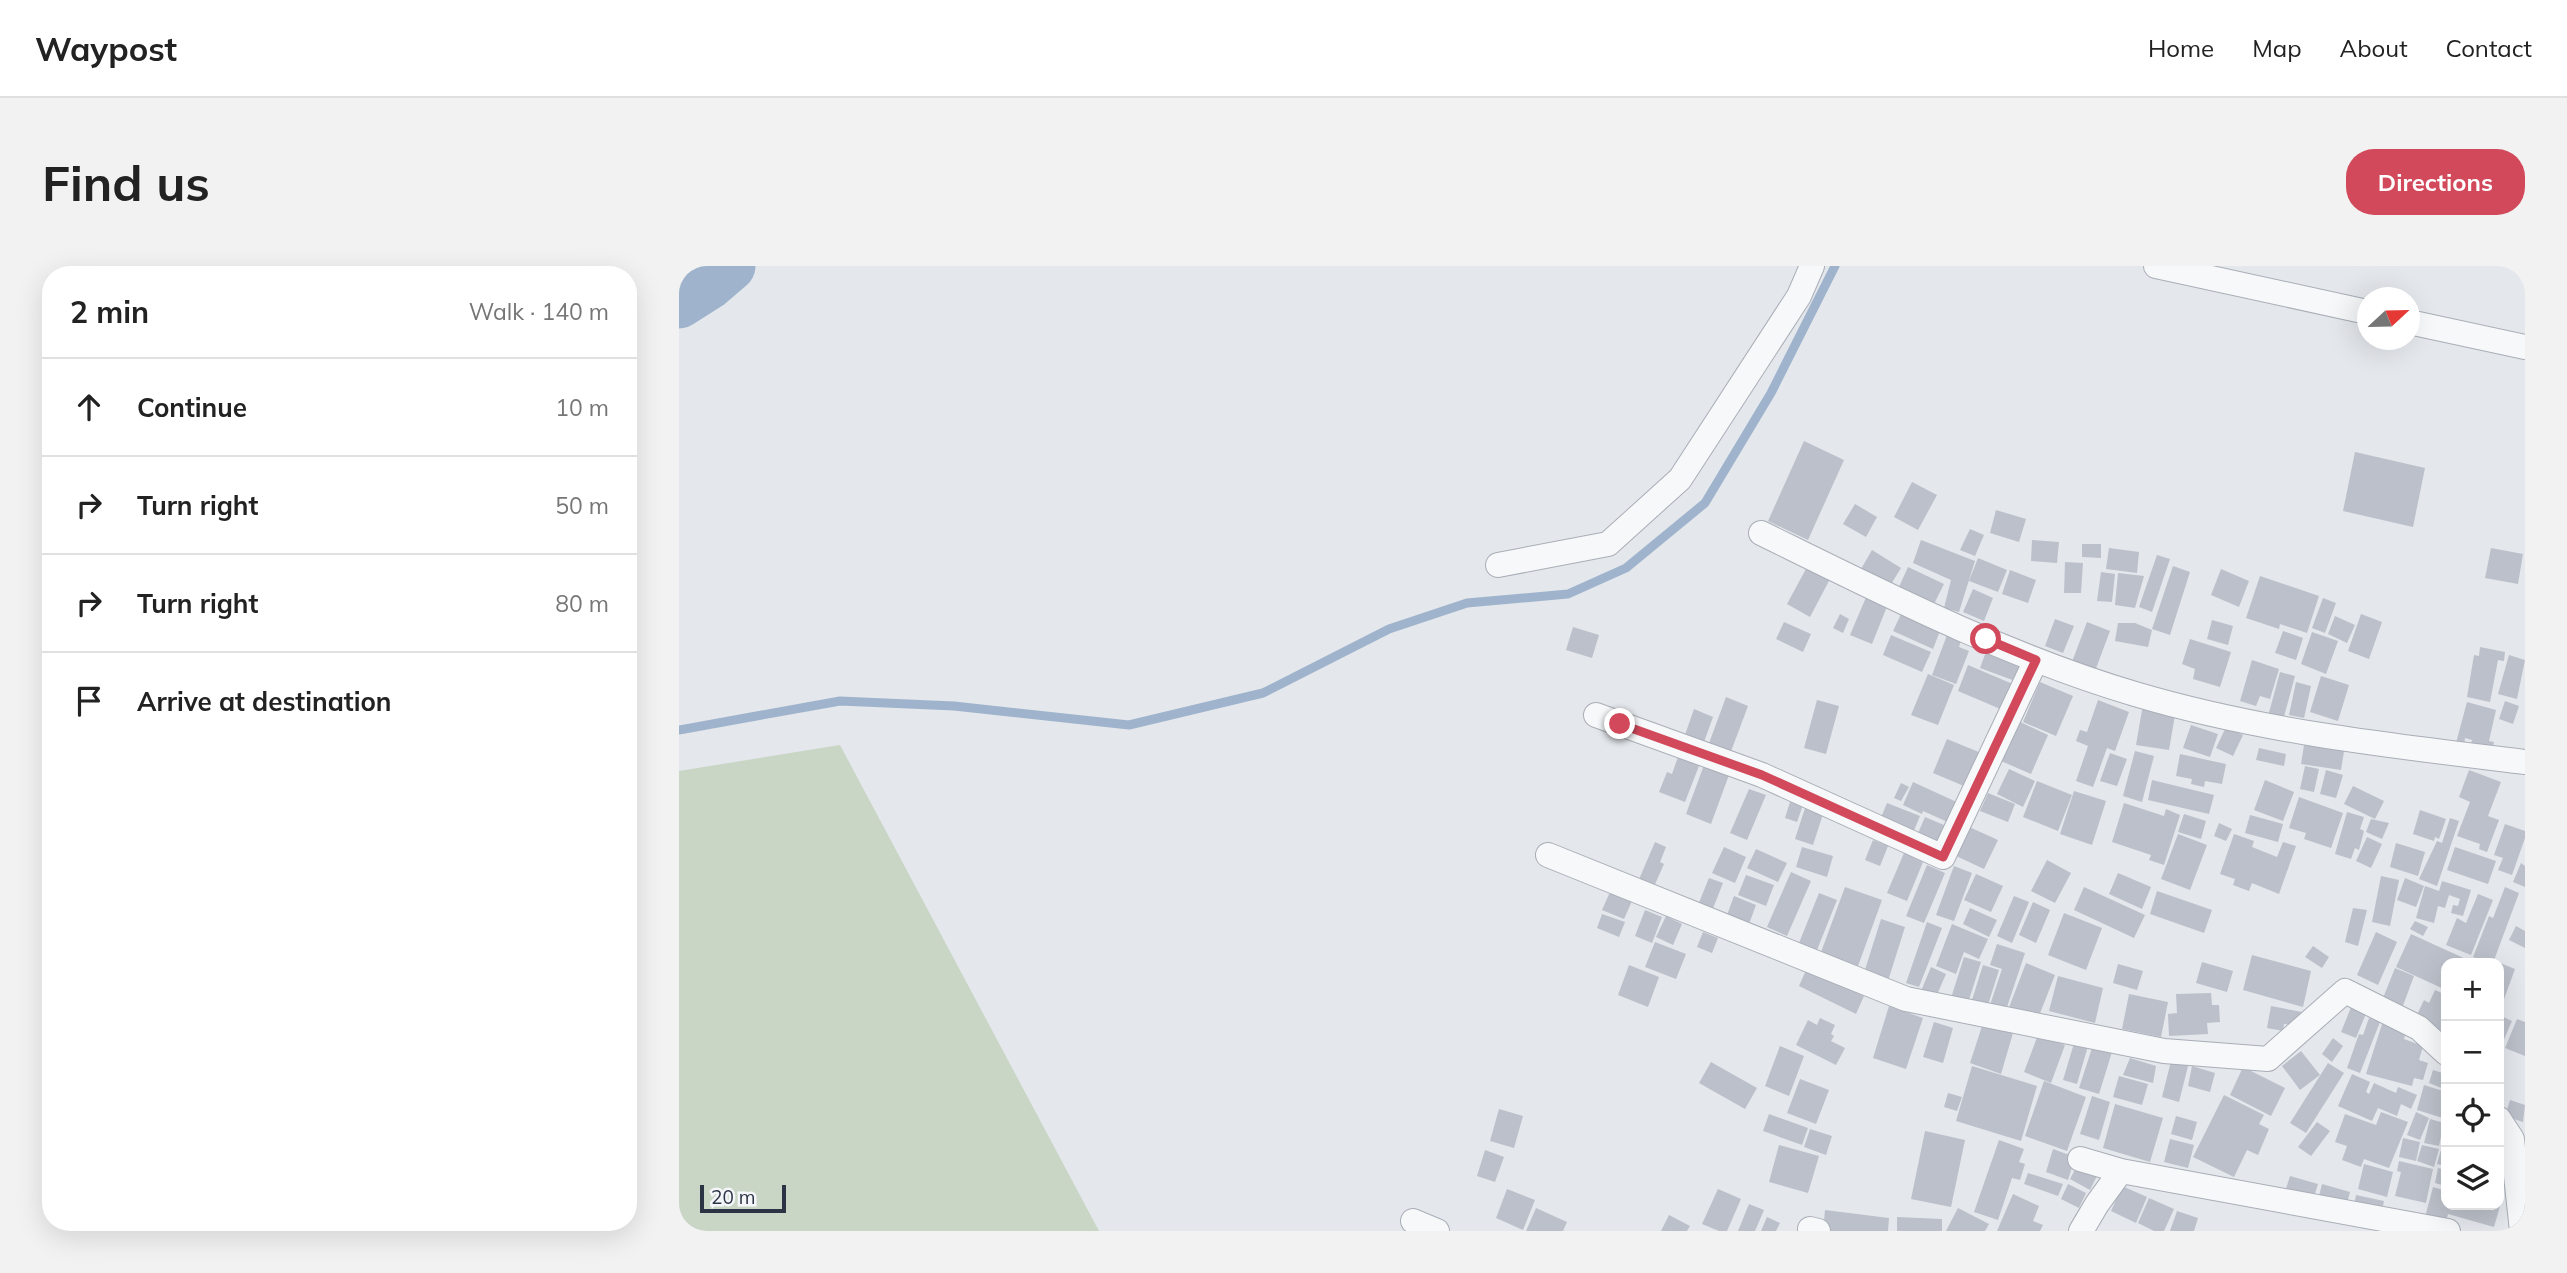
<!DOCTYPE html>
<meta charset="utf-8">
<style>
:root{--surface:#fff;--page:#f2f2f2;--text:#222;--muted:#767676;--line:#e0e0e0;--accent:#d1495b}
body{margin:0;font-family:Mulish,sans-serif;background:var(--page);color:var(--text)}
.controls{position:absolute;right:21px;bottom:21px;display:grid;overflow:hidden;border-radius:14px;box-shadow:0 7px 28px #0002}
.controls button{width:63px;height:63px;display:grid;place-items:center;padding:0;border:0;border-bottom:2px solid var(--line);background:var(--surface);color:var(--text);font:35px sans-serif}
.compass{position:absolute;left:1678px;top:21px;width:63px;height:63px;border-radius:50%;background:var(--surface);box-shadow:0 7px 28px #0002;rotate:68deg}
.scale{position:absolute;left:21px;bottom:18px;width:86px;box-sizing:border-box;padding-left:7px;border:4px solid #2b3445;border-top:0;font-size:19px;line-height:24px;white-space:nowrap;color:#2b3445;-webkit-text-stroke:5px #f4f6f9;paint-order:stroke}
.stop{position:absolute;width:21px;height:21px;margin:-16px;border:5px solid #d1495b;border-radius:50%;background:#fff}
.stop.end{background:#d1495b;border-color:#fff;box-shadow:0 2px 7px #0008}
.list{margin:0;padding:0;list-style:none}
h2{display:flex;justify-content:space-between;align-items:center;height:91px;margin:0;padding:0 28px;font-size:30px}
h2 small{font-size:23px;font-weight:400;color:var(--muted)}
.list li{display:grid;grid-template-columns:46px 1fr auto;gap:21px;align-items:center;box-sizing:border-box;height:98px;padding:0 28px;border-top:2px solid var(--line)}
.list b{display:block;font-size:26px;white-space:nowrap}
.list em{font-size:23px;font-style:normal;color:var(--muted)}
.icon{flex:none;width:38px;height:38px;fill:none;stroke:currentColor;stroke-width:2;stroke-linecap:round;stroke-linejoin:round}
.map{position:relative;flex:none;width:1846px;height:965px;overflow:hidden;border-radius:28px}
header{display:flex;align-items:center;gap:42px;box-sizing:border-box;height:98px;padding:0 35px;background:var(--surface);border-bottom:2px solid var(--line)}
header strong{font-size:33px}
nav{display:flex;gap:38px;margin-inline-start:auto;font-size:24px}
.intro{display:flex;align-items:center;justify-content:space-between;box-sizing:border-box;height:168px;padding:0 42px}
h1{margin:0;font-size:49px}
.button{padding:18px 32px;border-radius:28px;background:var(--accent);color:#fff;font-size:24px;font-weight:700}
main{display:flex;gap:42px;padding:0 42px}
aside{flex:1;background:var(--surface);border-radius:28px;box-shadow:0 7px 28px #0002}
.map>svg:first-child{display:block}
.green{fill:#c9d6c5}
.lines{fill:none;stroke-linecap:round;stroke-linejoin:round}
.stream{stroke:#9fb4cc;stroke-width:9}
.river{stroke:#9fb4cc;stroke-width:51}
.building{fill:#bbc0ca}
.minor-casing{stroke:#a9aeb7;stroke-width:26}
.minor{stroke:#f7f8fa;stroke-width:24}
.route{stroke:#d1495b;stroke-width:9}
</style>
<header>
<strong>Waypost</strong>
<nav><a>Home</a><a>Map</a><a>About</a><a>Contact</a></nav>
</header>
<div class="intro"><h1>Find us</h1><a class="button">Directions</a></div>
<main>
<aside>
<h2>2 min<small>Walk · 140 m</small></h2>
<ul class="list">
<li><svg class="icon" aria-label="ahead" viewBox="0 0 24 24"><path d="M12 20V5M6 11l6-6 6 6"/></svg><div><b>Continue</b></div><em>10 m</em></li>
<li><svg class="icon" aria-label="right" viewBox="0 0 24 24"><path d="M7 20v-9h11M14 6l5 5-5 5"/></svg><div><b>Turn right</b></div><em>50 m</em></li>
<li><svg class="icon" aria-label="right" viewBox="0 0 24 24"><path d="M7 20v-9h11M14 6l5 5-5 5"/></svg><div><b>Turn right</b></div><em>80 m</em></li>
<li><svg class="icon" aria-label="arrive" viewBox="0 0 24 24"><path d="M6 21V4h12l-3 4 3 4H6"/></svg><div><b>Arrive at destination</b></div></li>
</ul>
</aside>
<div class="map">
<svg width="1846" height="965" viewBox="0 0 1846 965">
<rect width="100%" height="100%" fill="#e4e7ec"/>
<path class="green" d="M 161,479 L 420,965 L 0,965 L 0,505 Z"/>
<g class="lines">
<path class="stream" d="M 0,464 L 161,435 L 275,440 L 450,459 L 584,427 L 710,363 L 788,337 L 889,328 L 947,302 L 1026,237 L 1092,127 L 1156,0"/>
<path class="river" d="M 0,37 L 30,18 L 51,0"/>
</g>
<path class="building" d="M 1125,175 L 1165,194 L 1129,274 L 1089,255 Z
M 1676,186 L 1746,202 L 1734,261 L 1664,245 Z
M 1233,216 L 1258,229 L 1239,264 L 1215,251 Z
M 1176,238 L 1198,251 L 1187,271 L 1164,258 Z
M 1317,244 L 1347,253 L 1340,276 L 1311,267 Z
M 1291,263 L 1305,269 L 1296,290 L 1281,284 Z
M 1242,274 L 1296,295 L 1280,346 L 1265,342 L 1272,314 L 1234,297 Z
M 1353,274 L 1380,276 L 1378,297 L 1352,295 Z
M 1403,278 L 1422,278 L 1422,292 L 1403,291 Z
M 1430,282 L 1460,286 L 1458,307 L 1427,303 Z
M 1812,282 L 1844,288 L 1839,318 L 1806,312 Z
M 1193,284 L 1222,302 L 1211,320 L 1182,303 Z
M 1478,289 L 1491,293 L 1473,346 L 1460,341 Z
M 1299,292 L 1328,304 L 1319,326 L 1290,315 Z
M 1386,296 L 1404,297 L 1402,327 L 1385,327 Z
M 1494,300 L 1511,306 L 1491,369 L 1473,363 Z
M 1128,301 L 1151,313 L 1131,351 L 1108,338 Z
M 1229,301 L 1265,318 L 1254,340 L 1219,323 Z
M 1542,303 L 1570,315 L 1560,341 L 1532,329 Z
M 1331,304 L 1357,314 L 1349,337 L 1323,328 Z
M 1422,306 L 1436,308 L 1433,336 L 1418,335 Z
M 1439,307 L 1465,310 L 1456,342 L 1436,339 Z
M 1581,310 L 1640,330 L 1628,367 L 1601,358 L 1600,363 L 1567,352 Z
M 1294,323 L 1314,332 L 1305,355 L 1284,346 Z
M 1188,329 L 1209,338 L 1193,378 L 1171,369 Z
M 1644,332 L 1657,337 L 1646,367 L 1633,362 Z
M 1161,348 L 1170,353 L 1164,367 L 1154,362 Z
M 1222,348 L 1261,365 L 1254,383 L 1214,365 Z
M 1682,348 L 1703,356 L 1690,393 L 1669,385 Z
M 1656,350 L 1676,359 L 1668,377 L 1649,368 Z
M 1376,353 L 1395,360 L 1384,387 L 1366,380 Z
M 1533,354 L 1554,360 L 1549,379 L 1528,373 Z
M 1105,356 L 1132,368 L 1124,386 L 1097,373 Z
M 1408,356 L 1431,365 L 1416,405 L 1393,396 Z
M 1439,357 L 1456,357 L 1473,364 L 1469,381 L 1436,375 Z
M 894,361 L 920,369 L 913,392 L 887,384 Z
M 1604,365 L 1624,372 L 1617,394 L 1596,387 Z
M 1633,366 L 1659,375 L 1647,408 L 1622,398 Z
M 1212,369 L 1252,386 L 1243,406 L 1204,389 Z
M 1268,369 L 1282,374 L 1280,381 L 1290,385 L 1277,418 L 1253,409 Z
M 1511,373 L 1552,386 L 1541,421 L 1514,413 L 1516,403 L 1503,398 Z
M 1801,381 L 1826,386 L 1825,395 L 1819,394 L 1811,436 L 1788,431 L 1795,389 L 1800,390 Z
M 1308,383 L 1343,396 L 1336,415 L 1301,402 Z
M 1830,389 L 1846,394 L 1838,433 L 1819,428 Z
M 1573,394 L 1600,403 L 1591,433 L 1581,430 L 1577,440 L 1561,435 Z
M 1289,399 L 1336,419 L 1326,445 L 1279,425 Z
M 1601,406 L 1616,410 L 1603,458 L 1588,454 Z
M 1249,408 L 1275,419 L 1259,459 L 1232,449 Z
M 1642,410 L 1670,419 L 1659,455 L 1631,446 Z
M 1361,416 L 1394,430 L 1377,470 L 1344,456 Z
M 1617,416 L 1632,420 L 1625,452 L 1610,449 Z
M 1047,431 L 1069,440 L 1051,488 L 1029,480 Z
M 1138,434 L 1160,440 L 1147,488 L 1125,482 Z
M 1419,434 L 1450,446 L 1436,485 L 1428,482 L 1414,521 L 1397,515 L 1409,480 L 1397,475 L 1401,464 L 1408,466 Z
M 1826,435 L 1840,440 L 1834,458 L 1820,453 Z
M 1788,436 L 1817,444 L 1810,475 L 1815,476 L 1812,487 L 1791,482 L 1793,474 L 1786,472 L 1785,479 L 1777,477 Z
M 1015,443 L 1034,451 L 1025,476 L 1006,469 Z
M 1479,443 L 1496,449 L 1490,484 L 1457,479 L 1463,444 Z
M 1339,455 L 1369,469 L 1352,508 L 1322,495 Z
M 1512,459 L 1539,468 L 1531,491 L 1504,482 Z
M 1547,461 L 1564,469 L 1554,490 L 1537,482 Z
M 1268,473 L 1307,489 L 1292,523 L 1254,507 Z
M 1626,473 L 1666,479 L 1662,504 L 1622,498 Z
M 1580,482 L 1607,488 L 1605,500 L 1577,494 Z
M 1456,485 L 1475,490 L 1463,536 L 1444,530 Z
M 1431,487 L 1448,493 L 1438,520 L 1421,515 Z
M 1501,488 L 1547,498 L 1543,518 L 1526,515 L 1525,521 L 1512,518 L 1513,513 L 1497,510 Z
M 999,491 L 1020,500 L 1006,536 L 980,526 L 988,506 L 993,508 Z
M 1025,499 L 1050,509 L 1032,558 L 1007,548 Z
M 1626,500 L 1640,503 L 1635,526 L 1621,523 Z
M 1330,503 L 1356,515 L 1344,541 L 1318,528 Z
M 1647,504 L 1664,509 L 1657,532 L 1641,528 Z
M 1790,504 L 1822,516 L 1809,550 L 1820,554 L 1808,586 L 1800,583 L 1801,578 L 1778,570 L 1791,536 L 1780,531 Z
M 1473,514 L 1535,529 L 1530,548 L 1469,534 Z
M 1586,514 L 1615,526 L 1604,555 L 1575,544 Z
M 1358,515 L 1393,529 L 1379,565 L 1344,551 Z
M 1234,516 L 1282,538 L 1273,558 L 1244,545 L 1243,548 L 1224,539 Z
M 1222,517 L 1230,521 L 1222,535 L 1215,532 Z
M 1674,520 L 1705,535 L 1696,553 L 1665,538 Z
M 1070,523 L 1087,529 L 1068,574 L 1051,567 Z
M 1395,525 L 1427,535 L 1413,579 L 1381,568 Z
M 1309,527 L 1336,538 L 1329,556 L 1301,545 Z
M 1620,531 L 1664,547 L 1652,582 L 1625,573 L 1627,567 L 1610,562 Z
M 1111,536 L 1124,539 L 1118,556 L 1106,552 Z
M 1208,537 L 1241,550 L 1234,567 L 1201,554 Z
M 1445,537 L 1485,550 L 1487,543 L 1501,549 L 1485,599 L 1470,594 L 1472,589 L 1433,576 Z
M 1126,542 L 1144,548 L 1134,579 L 1116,573 Z
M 1741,544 L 1767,553 L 1760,573 L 1756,571 L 1755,575 L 1734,568 Z
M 1668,546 L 1685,551 L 1681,563 L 1685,565 L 1680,584 L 1676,582 L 1672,593 L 1656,588 Z
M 1505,548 L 1527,555 L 1522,573 L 1499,566 Z
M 1571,549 L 1604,558 L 1599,576 L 1566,567 Z
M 1246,551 L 1265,559 L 1255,583 L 1236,574 Z
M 1771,552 L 1780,555 L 1758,620 L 1740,613 L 1758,575 L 1763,577 Z
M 1692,553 L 1710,557 L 1703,573 L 1687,566 Z
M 1540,557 L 1553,563 L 1547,575 L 1535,570 Z
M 1826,558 L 1846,565 L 1846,572 L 1833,609 L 1819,604 L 1824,592 L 1815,589 Z
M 1288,560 L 1319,574 L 1305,603 L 1275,589 Z
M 1499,568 L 1528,579 L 1511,624 L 1482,613 Z
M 1555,568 L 1575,575 L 1573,581 L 1598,591 L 1604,576 L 1617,580 L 1600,628 L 1573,617 L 1570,625 L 1554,619 L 1556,613 L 1541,608 Z
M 1688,571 L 1703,578 L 1692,602 L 1677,595 Z
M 1194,574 L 1209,580 L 1201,600 L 1186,594 Z
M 976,576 L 987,581 L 981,596 L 985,598 L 973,625 L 958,618 Z
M 1717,577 L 1746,586 L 1739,610 L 1711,601 Z
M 1045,581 L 1067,591 L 1056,617 L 1033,607 Z
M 1123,581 L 1154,590 L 1148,611 L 1117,601 Z
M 1776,581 L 1817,595 L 1809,618 L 1768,604 Z
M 1077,583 L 1108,597 L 1099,616 L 1068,602 Z
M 1225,587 L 1244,596 L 1228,635 L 1208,627 Z
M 1368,594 L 1392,607 L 1376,637 L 1352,625 Z
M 1842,597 L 1846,600 L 1846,621 L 1834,616 Z
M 1248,599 L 1266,607 L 1245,657 L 1227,650 Z
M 1275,600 L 1293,607 L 1275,655 L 1257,649 Z
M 1112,606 L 1132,615 L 1108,670 L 1088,661 Z
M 1439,607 L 1472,621 L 1463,643 L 1430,628 Z
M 1297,608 L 1324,620 L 1312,646 L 1285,634 Z
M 1067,609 L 1095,619 L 1087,640 L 1059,629 Z
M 1702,610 L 1720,614 L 1711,660 L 1693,656 Z
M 1030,612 L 1044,617 L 1033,645 L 1019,639 Z
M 1726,612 L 1745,620 L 1737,641 L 1718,634 Z
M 1763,615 L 1792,624 L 1784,650 L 1772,647 L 1774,639 L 1779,640 L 1781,633 L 1770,629 L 1766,642 L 1759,640 L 1755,657 L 1737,652 L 1746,620 L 1760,625 Z
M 1166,621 L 1203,634 L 1179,700 L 1142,686 Z
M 1405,621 L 1466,649 L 1455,672 L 1395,644 Z
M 1826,621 L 1840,627 L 1814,697 L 1809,697 L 1794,691 L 1810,650 L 1814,652 Z
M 1478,625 L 1533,644 L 1525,667 L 1471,648 Z
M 931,626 L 953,635 L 945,653 L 923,644 Z
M 1140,627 L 1158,634 L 1136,689 L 1118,682 Z
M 1799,628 L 1814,634 L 1792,689 L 1767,679 L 1778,652 L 1787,657 Z
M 1055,630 L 1077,639 L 1070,658 L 1048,649 Z
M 1335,630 L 1350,636 L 1333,677 L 1318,670 Z
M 1354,636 L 1371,644 L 1357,677 L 1340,669 Z
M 1291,642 L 1318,654 L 1310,671 L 1284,658 Z
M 1674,642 L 1688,644 L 1679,680 L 1666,676 Z
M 966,644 L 983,651 L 973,677 L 956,670 Z
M 1385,647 L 1423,662 L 1407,704 L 1369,689 Z
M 923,648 L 946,656 L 940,671 L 918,662 Z
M 987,650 L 1003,658 L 994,679 L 977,671 Z
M 1202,653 L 1226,661 L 1209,715 L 1185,707 Z
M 1736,655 L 1749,661 L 1744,670 L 1731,663 Z
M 1248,656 L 1263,662 L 1240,721 L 1227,717 Z
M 1273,658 L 1309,673 L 1300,693 L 1285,686 L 1277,708 L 1257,700 Z
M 1837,660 L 1846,665 L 1846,682 L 1830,674 Z
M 1024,666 L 1039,672 L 1033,687 L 1018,681 Z
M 1697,666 L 1718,676 L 1699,719 L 1678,709 Z
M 1732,668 L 1789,694 L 1787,697 L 1767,697 L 1767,724 L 1717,701 Z
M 976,676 L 1007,688 L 997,713 L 966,701 Z
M 1318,678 L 1346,687 L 1326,747 L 1310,742 L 1323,703 L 1311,699 Z
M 1634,680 L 1650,691 L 1643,702 L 1626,691 Z
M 1573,689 L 1632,705 L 1624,741 L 1564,724 Z
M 1285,691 L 1302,696 L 1289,737 L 1272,732 Z
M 1523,696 L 1554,705 L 1548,726 L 1517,717 Z
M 1347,697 L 1376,709 L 1358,755 L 1329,744 Z
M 1821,697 L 1836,703 L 1824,736 L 1820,734 Z
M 1439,698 L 1464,705 L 1458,724 L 1434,717 Z
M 950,699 L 980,711 L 969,741 L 939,729 Z
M 1304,699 L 1320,704 L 1308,742 L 1292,737 Z
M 1252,701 L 1267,708 L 1257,731 L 1242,725 Z
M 1128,702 L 1185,730 L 1177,748 L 1120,720 Z
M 1716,702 L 1735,710 L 1722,745 L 1702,737 Z
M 1379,710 L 1424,722 L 1416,757 L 1370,745 Z
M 1756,724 L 1767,729 L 1767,768 L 1736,753 L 1745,734 L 1750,737 Z
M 1532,727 L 1533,739 L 1540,739 L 1541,756 L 1528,757 L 1529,768 L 1490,770 L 1489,748 L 1498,747 L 1497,728 Z
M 1450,728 L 1489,736 L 1482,771 L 1443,763 Z
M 1673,739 L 1688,745 L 1677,772 L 1662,766 Z
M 1210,740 L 1244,752 L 1227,803 L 1194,792 Z
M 1592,740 L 1623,746 L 1620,760 L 1605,758 L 1604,765 L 1588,762 Z
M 1820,749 L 1833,755 L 1820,785 Z
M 1141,752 L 1156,759 L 1152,768 L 1155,770 L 1152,775 L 1166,782 L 1157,799 L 1117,779 L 1129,754 L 1138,759 Z
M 1690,752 L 1701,756 L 1681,807 L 1668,802 L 1680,768 L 1684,769 Z
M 1838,753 L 1846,756 L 1846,790 L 1826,782 Z
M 1704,755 L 1728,762 L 1725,773 L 1744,780 L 1740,794 L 1749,797 L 1744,814 L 1735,812 L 1733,820 L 1687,808 Z
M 1255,756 L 1274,762 L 1264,797 L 1244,791 Z
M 1304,757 L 1334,767 L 1322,808 L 1291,797 Z
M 1359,769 L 1386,779 L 1372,817 L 1345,806 Z
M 1654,772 L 1664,780 L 1653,796 L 1643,788 Z
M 1396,774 L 1409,780 L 1398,818 L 1384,814 Z
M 1414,779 L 1433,786 L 1420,828 L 1400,822 Z
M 1101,780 L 1125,790 L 1110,830 L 1086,820 Z
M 1622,785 L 1641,809 L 1621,824 L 1603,800 Z
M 1451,792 L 1477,800 L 1474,817 L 1444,809 Z
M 1492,795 L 1509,800 L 1500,836 L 1483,831 Z
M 1032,796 L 1078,822 L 1066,843 L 1020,817 Z
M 1649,797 L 1665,807 L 1627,867 L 1611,857 Z
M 1293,800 L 1358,820 L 1342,875 L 1277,855 Z
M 1513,800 L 1536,807 L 1531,826 L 1509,820 Z
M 1564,801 L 1606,822 L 1592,850 L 1551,829 Z
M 1754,804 L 1767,808 L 1765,823 L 1750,817 Z
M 1673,808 L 1691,816 L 1687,826 L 1690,828 L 1695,817 L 1717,827 L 1719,821 L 1738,829 L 1732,843 L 1722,838 L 1718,850 L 1699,842 L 1693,855 L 1659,840 Z
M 1440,810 L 1469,818 L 1463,839 L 1434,831 Z
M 1121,813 L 1150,824 L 1137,858 L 1108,847 Z
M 1365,815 L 1407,831 L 1388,885 L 1346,870 Z
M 1745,819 L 1767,826 L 1767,853 L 1738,844 Z
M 1269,827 L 1283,831 L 1278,845 L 1265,841 Z
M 1545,829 L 1585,849 L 1580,858 L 1590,863 L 1579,889 L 1568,884 L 1555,911 L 1514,891 Z
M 1413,830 L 1431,836 L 1420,874 L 1401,868 Z
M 1831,834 L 1846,839 L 1844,856 L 1826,850 Z
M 1436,838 L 1484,852 L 1471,896 L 1424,882 Z
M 820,843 L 844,850 L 835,882 L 811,875 Z
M 1702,846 L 1729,856 L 1710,902 L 1685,893 L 1682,901 L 1663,894 L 1668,880 L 1656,876 L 1666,848 L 1697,859 Z
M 1737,846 L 1750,852 L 1741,874 L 1728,869 Z
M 1090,848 L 1129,862 L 1123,879 L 1084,865 Z
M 1497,850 L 1518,856 L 1513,874 L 1492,868 Z
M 1751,853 L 1765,857 L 1760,880 L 1745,877 Z
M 1638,856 L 1651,865 L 1632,890 L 1619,881 Z
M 1131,863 L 1153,870 L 1147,889 L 1125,881 Z
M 1246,865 L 1286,874 L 1272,941 L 1232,933 Z
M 1724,872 L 1741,876 L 1737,895 L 1720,891 Z
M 1491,873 L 1515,879 L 1509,902 L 1485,896 Z
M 1320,874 L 1345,883 L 1340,896 L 1346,898 L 1341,914 L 1333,912 L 1319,954 L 1295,946 Z
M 1100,879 L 1140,890 L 1129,927 L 1090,916 Z
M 1743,879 L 1760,883 L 1755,901 L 1738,895 Z
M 1763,880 L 1767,881 L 1767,900 L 1758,898 Z
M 1374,883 L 1396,891 L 1389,914 L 1367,906 Z
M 806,884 L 825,891 L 816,916 L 798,910 Z
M 1720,895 L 1754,903 L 1747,937 L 1716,930 L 1722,906 L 1718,905 Z
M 1399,898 L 1419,908 L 1411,924 L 1391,913 Z
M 1685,898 L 1714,906 L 1708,931 L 1679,923 Z
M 1759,902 L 1767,904 L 1767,920 L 1756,917 Z
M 1349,907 L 1384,918 L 1379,930 L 1345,918 Z
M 1611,910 L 1639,918 L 1633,937 L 1605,929 Z
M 1389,918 L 1407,927 L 1400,942 L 1382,933 Z
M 1643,918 L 1671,926 L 1667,941 L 1639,934 Z
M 1443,920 L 1468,931 L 1457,957 L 1432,945 Z
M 1754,921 L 1767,925 L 1767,939 L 1820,939 L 1820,925 L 1825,926 L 1815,961 L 1769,948 L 1766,960 L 1745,955 Z
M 828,923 L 856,934 L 844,964 L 817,952 Z
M 1039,923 L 1062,933 L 1048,965 L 1040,965 L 1023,958 Z
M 1334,928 L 1360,940 L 1354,955 L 1364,959 L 1361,965 L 1318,965 Z
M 1677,929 L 1705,935 L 1702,950 L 1674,945 Z
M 1470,932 L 1495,943 L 1485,965 L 1475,965 L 1459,957 Z
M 1070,938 L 1085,944 L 1076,965 L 1059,965 Z
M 857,942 L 888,956 L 884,965 L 847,965 Z
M 1279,942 L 1310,958 L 1306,965 L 1267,965 Z
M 1146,944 L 1210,952 L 1209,965 L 1144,965 Z
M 1498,945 L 1519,952 L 1515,965 L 1491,965 Z
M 990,949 L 1011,960 L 1008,965 L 982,965 Z
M 1088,951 L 1101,957 L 1097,965 L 1082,965 Z
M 1218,951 L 1263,953 L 1263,965 L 1218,965 Z"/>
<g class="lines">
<defs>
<path id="minor" d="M 1477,0 L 1688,46
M 1730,56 L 1846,81
M 1082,267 C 1204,327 1325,389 1456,428 C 1584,466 1714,480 1846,496
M 819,299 L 929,278 L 1001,213 L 1120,30 L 1133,0
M 917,449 L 1083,509 L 1264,591 L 1357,394
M 869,589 L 1227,733 L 1485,785 L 1589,793 L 1666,725 L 1740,762 L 1767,787
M 1820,853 L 1833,873 L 1843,965
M 1401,893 L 1442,905 L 1769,965
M 734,955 L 758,965
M 1131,963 L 1139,965
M 1402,965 L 1418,938 L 1442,905"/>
</defs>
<use href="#minor" class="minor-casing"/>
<use href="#minor" class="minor"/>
</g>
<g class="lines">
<path class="route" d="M 941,458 L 1083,509 L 1264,591 L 1357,394 L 1307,373"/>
</g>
</svg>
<div class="controls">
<button>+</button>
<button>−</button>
<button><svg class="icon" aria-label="locate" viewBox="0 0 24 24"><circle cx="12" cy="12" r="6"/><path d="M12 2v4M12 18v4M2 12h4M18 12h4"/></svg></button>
<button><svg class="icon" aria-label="layers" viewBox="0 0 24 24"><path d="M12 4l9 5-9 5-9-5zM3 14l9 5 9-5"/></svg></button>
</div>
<svg class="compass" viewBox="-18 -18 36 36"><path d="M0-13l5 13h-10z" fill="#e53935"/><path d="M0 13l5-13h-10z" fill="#767676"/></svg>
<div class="scale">20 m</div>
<div class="stop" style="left:1307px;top:373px"></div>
<div class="stop end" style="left:941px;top:458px"></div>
</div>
</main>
